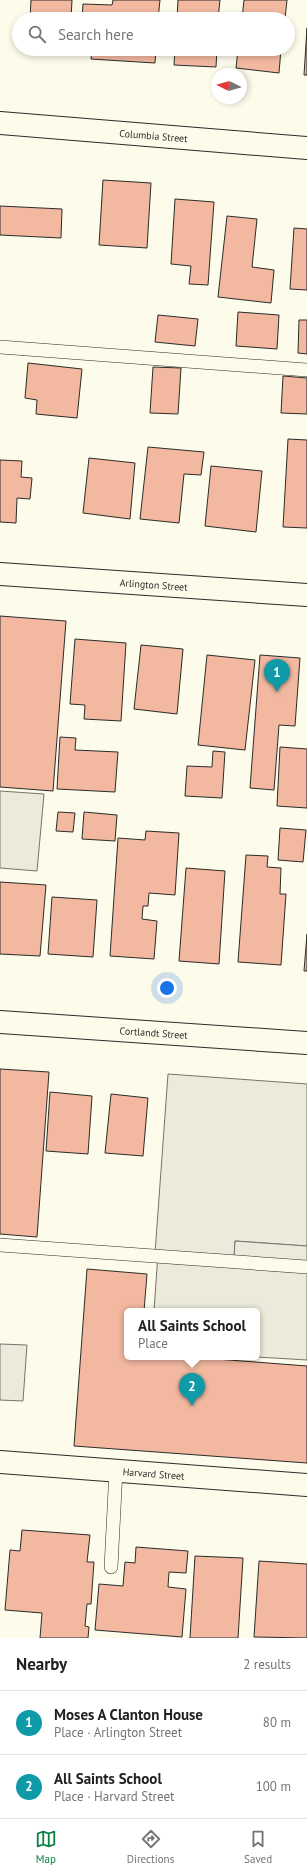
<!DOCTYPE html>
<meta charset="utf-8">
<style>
:root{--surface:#fff;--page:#f6f6f6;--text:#202124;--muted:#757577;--line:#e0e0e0;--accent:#0b8043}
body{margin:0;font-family:"PT Sans",sans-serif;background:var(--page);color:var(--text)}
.compass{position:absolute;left:211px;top:68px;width:36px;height:36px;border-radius:50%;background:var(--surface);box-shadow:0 2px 6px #0003;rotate:275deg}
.you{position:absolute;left:167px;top:988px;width:14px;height:14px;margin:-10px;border:3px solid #fff;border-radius:50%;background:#1a73e8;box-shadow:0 0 0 6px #1a73e833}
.badge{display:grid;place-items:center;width:26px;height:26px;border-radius:50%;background:var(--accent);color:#fff;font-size:13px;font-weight:700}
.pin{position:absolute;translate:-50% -33px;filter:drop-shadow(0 1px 2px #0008)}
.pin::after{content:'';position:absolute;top:21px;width:14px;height:12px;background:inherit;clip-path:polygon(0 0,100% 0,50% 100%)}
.popup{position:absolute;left:124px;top:1308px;width:136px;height:52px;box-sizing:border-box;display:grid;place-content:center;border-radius:6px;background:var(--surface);filter:drop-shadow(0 1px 3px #0005);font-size:13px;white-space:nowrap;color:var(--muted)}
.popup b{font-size:15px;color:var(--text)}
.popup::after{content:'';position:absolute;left:50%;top:100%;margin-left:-8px;border:8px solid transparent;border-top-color:var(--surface)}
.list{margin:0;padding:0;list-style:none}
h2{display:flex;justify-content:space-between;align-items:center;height:52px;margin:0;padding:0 16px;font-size:17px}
h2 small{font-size:13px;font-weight:400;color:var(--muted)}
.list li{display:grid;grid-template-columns:26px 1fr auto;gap:12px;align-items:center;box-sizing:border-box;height:64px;padding:0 16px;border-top:1px solid var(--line)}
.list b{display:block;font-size:15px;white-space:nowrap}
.list p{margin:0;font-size:13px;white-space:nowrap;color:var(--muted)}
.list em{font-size:13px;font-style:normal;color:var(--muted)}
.icon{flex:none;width:22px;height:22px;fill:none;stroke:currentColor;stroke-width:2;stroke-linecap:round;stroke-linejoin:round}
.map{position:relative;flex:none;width:307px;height:1638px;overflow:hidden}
.search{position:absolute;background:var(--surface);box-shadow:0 2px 6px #0003;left:12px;right:12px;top:12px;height:44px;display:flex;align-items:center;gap:10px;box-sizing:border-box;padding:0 14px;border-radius:22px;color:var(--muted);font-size:15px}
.sheet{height:180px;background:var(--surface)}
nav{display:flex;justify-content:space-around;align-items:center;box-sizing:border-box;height:56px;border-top:1px solid var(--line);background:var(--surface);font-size:11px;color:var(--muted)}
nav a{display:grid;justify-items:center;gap:2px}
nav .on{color:var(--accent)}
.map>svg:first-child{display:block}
.green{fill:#ecebdb;stroke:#74746e}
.parking{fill:#eceadb;stroke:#74746e}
.building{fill:#f2b8a0;stroke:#2b2b2b}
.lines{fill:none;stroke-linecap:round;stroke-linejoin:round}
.service-casing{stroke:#2b2b2b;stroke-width:14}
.minor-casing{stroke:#2b2b2b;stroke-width:24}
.service{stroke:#fdfbea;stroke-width:13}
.minor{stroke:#fdfbea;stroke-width:22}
.labels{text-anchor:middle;stroke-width:3;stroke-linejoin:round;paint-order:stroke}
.street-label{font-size:10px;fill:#2b2b2b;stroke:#fdfbea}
</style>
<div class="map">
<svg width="307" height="1638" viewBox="0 0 307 1638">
<rect width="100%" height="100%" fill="#fdfbea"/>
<path class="green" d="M 168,1074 L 307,1084 L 307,1246 L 235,1241 L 234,1259 L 155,1253 Z
M 0,1344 L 27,1345 L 23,1401 L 0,1400 Z"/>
<path class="parking" d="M 0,791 L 44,794 L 37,871 L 0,868 Z
M 235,1241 L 307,1246 L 307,1360 L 257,1357 L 257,1311 L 154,1311 L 158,1253 L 234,1258 Z"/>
<path class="building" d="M 31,0 L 72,0 L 71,19 L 30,19 Z
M 113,0 L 160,0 L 158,19 L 82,19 L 83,4 L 112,5 Z
M 178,0 L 220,0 L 218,19 L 177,19 Z
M 244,0 L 287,0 L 285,19 L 242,19 Z
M 307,28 L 307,75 L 304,75 Z
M 92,49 L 156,49 L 155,63 L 91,59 Z
M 175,49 L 217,49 L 216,67 L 174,65 Z
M 238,49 L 281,49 L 279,73 L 236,68 Z
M 103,180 L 151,183 L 147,248 L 99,245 Z
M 175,199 L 214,202 L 208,285 L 189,284 L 191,266 L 171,264 Z
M 0,206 L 62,209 L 61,238 L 0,235 Z
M 227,216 L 257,219 L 252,267 L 274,270 L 271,303 L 218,297 Z
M 294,228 L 307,229 L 307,290 L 290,289 Z
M 238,312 L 279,315 L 277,349 L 236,346 Z
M 158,315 L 198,319 L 195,346 L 155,342 Z
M 299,320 L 307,320 L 307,354 L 298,353 Z
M 28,363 L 82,369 L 77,418 L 36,414 L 37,400 L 25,398 Z
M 153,367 L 181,368 L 178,414 L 150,413 Z
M 283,376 L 307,378 L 307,414 L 281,413 Z
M 288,439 L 307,440 L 307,528 L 283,527 Z
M 148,447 L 204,452 L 201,475 L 184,474 L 179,523 L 140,519 Z
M 89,458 L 135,463 L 130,519 L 83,513 Z
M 0,460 L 22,461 L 21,477 L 32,478 L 30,499 L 17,498 L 16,523 L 0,522 Z
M 211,466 L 262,471 L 256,532 L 205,526 Z
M 0,616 L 66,621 L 53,791 L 0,787 Z
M 75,639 L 126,643 L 121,721 L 84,719 L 85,705 L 70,704 Z
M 141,645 L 183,649 L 177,714 L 134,709 Z
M 207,655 L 255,660 L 245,750 L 198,745 Z
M 260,655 L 300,658 L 295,726 L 279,725 L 274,790 L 250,788 Z
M 60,737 L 76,738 L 75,750 L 118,752 L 115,792 L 57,789 Z
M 280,747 L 307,749 L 307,808 L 277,806 Z
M 213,751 L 225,752 L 222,798 L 185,796 L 187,766 L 212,767 Z
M 58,812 L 75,813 L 73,832 L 56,831 Z
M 84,812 L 117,815 L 115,841 L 82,839 Z
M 280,828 L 306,830 L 303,862 L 278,860 Z
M 146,831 L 179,833 L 175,895 L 149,893 L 148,906 L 143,906 L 142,919 L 157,921 L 154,959 L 110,956 L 118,838 L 145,840 Z
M 246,855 L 268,856 L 267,867 L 281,868 L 280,894 L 286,894 L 281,965 L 238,962 Z
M 186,868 L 225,871 L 219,964 L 179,961 Z
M 0,882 L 46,885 L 40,956 L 0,954 Z
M 52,897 L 97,900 L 93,957 L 48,954 Z
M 307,934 L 307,971 L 304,971 Z
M 0,1069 L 49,1072 L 37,1237 L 0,1234 Z
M 50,1092 L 92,1096 L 88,1154 L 46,1151 Z
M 111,1094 L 148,1098 L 143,1156 L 105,1153 Z
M 87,1269 L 147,1274 L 144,1311 L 127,1311 L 127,1357 L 190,1357 L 307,1366 L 307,1463 L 74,1446 Z
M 22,1530 L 90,1535 L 87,1562 L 94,1562 L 91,1604 L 87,1604 L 85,1626 L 89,1627 L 88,1638 L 40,1638 L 42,1613 L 5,1610 L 10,1550 L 20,1551 Z
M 136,1547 L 188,1551 L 186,1573 L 169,1572 L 168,1587 L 186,1589 L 182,1637 L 95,1630 L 99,1584 L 123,1586 L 125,1562 L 135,1563 Z
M 195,1556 L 243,1558 L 238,1638 L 190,1638 Z
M 259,1561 L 307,1564 L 307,1638 L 254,1637 Z"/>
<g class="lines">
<defs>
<path id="service" d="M 0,347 L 307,370
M 0,1245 L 307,1267
M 111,1567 L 116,1470"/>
<g id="minor">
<path id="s1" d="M 0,123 L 307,148"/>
<path id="s2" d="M 0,574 L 307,595"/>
<path id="s3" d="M 0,1022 L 307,1043"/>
<path id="s4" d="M 0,1462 L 307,1485"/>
</g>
</defs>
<use href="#service" class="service-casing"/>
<use href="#minor" class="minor-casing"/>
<use href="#service" class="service"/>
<use href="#minor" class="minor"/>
</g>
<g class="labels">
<g class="street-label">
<text dy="4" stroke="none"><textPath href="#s1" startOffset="154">Columbia Street</textPath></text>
<text dy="4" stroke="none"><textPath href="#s2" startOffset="154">Arlington Street</textPath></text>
<text dy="4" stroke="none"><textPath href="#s3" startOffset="154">Cortlandt Street</textPath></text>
<text dy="4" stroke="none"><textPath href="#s4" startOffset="154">Harvard Street</textPath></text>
</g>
</g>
</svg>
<svg class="compass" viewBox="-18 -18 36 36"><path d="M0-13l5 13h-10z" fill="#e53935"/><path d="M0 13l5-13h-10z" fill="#757577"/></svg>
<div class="you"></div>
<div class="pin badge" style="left:277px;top:692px;background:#0f9aa8">1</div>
<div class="pin badge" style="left:192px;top:1406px;background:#0f9aa8">2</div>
<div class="popup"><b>All Saints School</b>Place</div>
<div class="search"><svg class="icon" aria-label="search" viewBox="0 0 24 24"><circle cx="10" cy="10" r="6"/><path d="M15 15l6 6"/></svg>Search here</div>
</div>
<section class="sheet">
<h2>Nearby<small>2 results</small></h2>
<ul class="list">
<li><span class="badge" style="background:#0f9aa8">1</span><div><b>Moses A Clanton House</b><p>Place · Arlington Street</p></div><em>80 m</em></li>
<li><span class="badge" style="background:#0f9aa8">2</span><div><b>All Saints School</b><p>Place · Harvard Street</p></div><em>100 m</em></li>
</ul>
</section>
<nav>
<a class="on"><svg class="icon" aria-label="map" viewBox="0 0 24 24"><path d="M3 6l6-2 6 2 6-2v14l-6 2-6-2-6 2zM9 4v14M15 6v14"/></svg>Map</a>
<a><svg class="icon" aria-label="directions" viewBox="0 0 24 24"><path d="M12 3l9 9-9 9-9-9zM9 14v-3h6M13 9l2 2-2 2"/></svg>Directions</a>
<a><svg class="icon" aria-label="saved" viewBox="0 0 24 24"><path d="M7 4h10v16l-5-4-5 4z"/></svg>Saved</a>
</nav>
